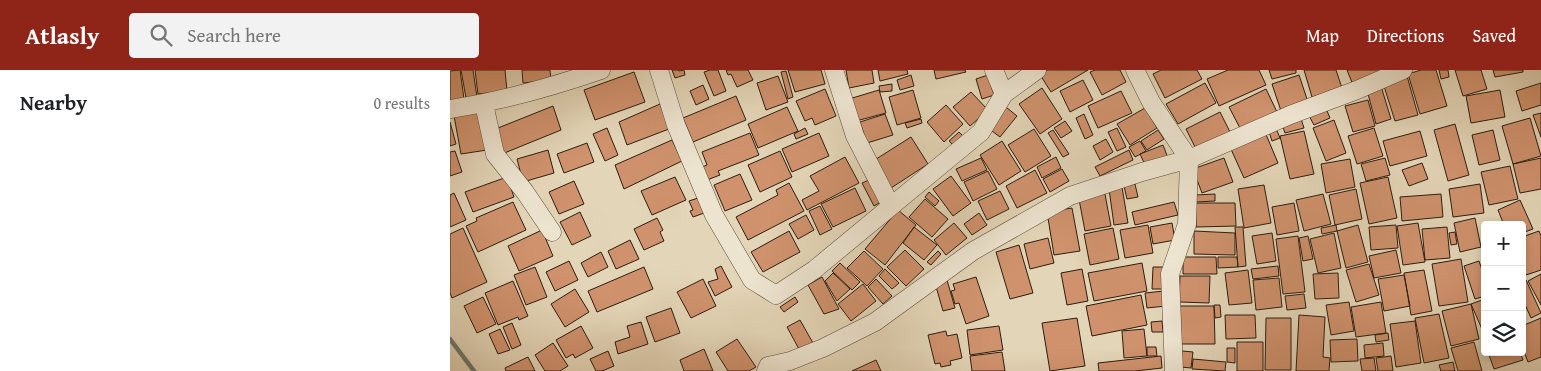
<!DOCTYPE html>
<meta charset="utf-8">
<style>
:root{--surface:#fff;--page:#f2f2f2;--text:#202124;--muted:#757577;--line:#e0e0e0;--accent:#8f2418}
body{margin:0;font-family:"Gentium Book Plus",serif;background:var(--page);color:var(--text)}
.controls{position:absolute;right:15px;bottom:15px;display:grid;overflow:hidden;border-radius:5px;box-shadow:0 2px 8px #0003}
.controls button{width:45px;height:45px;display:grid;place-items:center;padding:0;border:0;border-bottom:1px solid var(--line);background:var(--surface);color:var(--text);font:25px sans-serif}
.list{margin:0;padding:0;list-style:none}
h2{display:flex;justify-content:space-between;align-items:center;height:65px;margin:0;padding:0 20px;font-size:21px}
h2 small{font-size:16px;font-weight:400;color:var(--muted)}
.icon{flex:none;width:28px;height:28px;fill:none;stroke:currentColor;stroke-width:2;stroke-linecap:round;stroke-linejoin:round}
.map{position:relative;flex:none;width:1091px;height:301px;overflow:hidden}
header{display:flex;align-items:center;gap:30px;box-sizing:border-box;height:70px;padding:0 25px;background:var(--accent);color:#fff}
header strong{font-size:24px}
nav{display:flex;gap:28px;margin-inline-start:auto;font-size:18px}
.search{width:350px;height:45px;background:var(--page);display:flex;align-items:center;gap:12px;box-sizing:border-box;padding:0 18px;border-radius:5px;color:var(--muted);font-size:19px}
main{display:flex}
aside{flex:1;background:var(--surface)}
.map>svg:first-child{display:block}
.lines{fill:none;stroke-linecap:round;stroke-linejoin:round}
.stream{stroke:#6b7a70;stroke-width:4.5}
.building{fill:#cf926d;stroke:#2b1d10}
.minor-casing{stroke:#594b3a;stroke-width:19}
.minor{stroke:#ede4d0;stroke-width:18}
</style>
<header>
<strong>Atlasly</strong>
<div class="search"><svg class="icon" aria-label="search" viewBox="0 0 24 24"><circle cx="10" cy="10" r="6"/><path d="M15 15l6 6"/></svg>Search here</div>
<nav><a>Map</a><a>Directions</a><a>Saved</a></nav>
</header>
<main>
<aside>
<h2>Nearby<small>0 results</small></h2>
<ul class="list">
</ul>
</aside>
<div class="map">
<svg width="1091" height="301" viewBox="0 0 1091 301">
<rect width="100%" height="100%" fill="#e3d5b7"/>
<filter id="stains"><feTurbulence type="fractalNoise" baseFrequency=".004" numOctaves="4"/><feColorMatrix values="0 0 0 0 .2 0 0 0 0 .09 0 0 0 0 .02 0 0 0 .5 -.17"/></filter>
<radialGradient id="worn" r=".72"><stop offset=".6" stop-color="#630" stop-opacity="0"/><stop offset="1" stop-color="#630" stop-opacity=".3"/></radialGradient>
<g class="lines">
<path class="stream" d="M 0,269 L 24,301"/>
</g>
<path class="building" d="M 10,0 L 14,29 L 0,32 L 0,1 Z
M 11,0 L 23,0 L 27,27 L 16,28 Z
M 25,0 L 55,0 L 57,21 L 28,24 Z
M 72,0 L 100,0 L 101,10 L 73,13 Z
M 222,0 L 228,0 L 229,1 L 234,0 L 235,5 L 225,8 Z
M 260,0 L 268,0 L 276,21 L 264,26 L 254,2 Z
M 276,0 L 298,0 L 303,10 L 287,17 L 281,4 L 278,5 Z
M 338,0 L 371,0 L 375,14 L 345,22 Z
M 396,0 L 422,0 L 424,13 L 399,18 Z
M 428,0 L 457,0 L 458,4 L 430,11 Z
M 484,0 L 515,0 L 516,2 L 486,9 Z
M 594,0 L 638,0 L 601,22 L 589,3 Z
M 645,0 L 670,0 L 676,12 L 652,25 L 640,2 Z
M 711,0 L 747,0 L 752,9 L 715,28 L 703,4 Z
M 778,0 L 809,0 L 816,15 L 769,36 L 757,9 Z
M 819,0 L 846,0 L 846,3 L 822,9 Z
M 854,0 L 886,0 L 892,18 L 862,27 Z
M 897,0 L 933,0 L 903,15 Z
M 971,0 L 986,0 L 997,36 L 970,44 L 958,4 Z
M 989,0 L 998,0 L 999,7 L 991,9 Z
M 1005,0 L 1031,0 L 1037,19 L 1013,26 Z
M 1043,0 L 1073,0 L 1073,2 L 1045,7 Z
M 336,1 L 343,27 L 338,29 L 331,2 Z
M 184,2 L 195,32 L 145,50 L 134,20 Z
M 461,5 L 464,16 L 450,20 L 447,10 Z
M 538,5 L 544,25 L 532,29 L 526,9 Z
M 849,5 L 858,32 L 831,41 L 822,14 Z
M 328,6 L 338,32 L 316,40 L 307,13 Z
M 957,6 L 968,45 L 945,51 L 933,13 Z
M 633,10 L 643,30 L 620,42 L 610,21 Z
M 755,13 L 766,33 L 728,54 L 716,34 Z
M 1091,13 L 1091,35 L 1072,41 L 1066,21 Z
M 442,14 L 442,21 L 430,22 L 429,16 Z
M 253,15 L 259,29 L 246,35 L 240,21 Z
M 931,16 L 941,49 L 926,54 L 917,20 Z
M 592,18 L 612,49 L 590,64 L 569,34 Z
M 375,19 L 386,46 L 365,55 L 362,48 L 355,51 L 346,31 Z
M 816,19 L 827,42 L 791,60 L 779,37 Z
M 429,20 L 436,43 L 406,51 L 399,29 Z
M 463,20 L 471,48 L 447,55 L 439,27 Z
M 1050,20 L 1055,47 L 1021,53 L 1016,26 Z
M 671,21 L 682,43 L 648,58 L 638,36 Z
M 521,22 L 538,40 L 520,56 L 503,37 Z
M 286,26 L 296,50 L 243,72 L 233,48 Z
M 918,30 L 925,56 L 903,62 L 895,36 Z
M 210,34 L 219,59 L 177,75 L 169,52 Z
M 496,35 L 513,54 L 494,72 L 477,52 Z
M 103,36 L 111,60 L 52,84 L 43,60 Z
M 875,36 L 880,48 L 864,55 L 858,44 Z
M 337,37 L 348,61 L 308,78 L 298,54 Z
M 556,37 L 567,46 L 550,67 L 538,58 Z
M 695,38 L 707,58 L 680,75 L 667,54 Z
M 30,41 L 37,80 L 11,84 L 4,46 Z
M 770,42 L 781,64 L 747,81 L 736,59 Z
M 1091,43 L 1091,67 L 1083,45 Z
M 435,44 L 443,65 L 417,73 L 410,52 Z
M 634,44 L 643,65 L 635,69 L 626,48 Z
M 1080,48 L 1091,86 L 1063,94 L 1052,56 Z
M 471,49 L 472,53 L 457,58 L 455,53 Z
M 851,49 L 854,58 L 835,63 L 832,54 Z
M 884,50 L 896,83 L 876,91 L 863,58 Z
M 615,51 L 622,61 L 611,68 L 604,58 Z
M 0,52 L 6,74 L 0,76 Z
M 1005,54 L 1019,105 L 998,111 L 984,60 Z
M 825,56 L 830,68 L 822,71 L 818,59 Z
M 157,58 L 168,85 L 155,91 L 143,64 Z
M 355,58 L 358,64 L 346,69 L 344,64 Z
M 667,58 L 676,77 L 667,81 L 658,62 Z
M 924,58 L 933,86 L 907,94 L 898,66 Z
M 584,59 L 601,86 L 575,102 L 558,75 Z
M 603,60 L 619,84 L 613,87 L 598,63 Z
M 708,60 L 714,69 L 697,80 L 691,71 Z
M 1043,60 L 1050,90 L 1029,95 L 1022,65 Z
M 854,61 L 864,104 L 840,109 L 830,66 Z
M 970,61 L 977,86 L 940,96 L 933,71 Z
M 509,62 L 513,66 L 503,75 L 499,71 Z
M 815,62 L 828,93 L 794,108 L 780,77 Z
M 300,63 L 309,85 L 268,101 L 270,105 L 257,110 L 252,97 L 257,95 L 252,82 Z
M 369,63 L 379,86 L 342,102 L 332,79 Z
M 461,67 L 478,94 L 441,118 L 423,91 Z
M 656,69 L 663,82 L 650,90 L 643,76 Z
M 222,70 L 232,91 L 174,119 L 165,95 Z
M 552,71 L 571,101 L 549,115 L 530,85 Z
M 690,71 L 696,81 L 685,87 L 679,77 Z
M 137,73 L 144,92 L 114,103 L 107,84 Z
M 713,75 L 718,88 L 696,97 L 690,84 Z
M 98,80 L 104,103 L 73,112 L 67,89 Z
M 679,80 L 683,90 L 650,106 L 645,97 Z
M 5,81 L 12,102 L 0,106 L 0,82 Z
M 330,81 L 342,107 L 310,122 L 298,95 Z
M 395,87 L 409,113 L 357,140 L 352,130 L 369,121 L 360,106 Z
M 606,87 L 611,98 L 592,108 L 587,97 Z
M 531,88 L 537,100 L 512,111 L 506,99 Z
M 774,88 L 783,112 L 752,123 L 743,99 Z
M 935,88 L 940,105 L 916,111 L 911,94 Z
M 1091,88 L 1091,119 L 1070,123 L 1063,94 Z
M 900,89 L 905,117 L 876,123 L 871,94 Z
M 972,93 L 978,109 L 959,116 L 952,100 Z
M 1060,96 L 1068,129 L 1039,135 L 1031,102 Z
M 612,99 L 619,111 L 600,122 L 593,109 Z
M 585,100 L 597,123 L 567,138 L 556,116 Z
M 538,101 L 547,119 L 523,131 L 514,112 Z
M 290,104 L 302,130 L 275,141 L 264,115 Z
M 501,106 L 521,133 L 503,146 L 483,119 Z
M 57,107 L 64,127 L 23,142 L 15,122 Z
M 225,107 L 236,130 L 202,145 L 191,121 Z
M 938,107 L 947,148 L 919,154 L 910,113 Z
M 419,110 L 431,132 L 424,136 L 412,113 Z
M 124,111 L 134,134 L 109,144 L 99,122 Z
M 339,113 L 354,141 L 298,170 L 286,147 L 328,125 L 326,120 Z
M 685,114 L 688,127 L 677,129 L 674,116 Z
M 1030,114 L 1034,143 L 1003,147 L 999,119 Z
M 814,115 L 821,153 L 794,158 L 788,119 Z
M 672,117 L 678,153 L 664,155 L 659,119 Z
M 405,118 L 416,141 L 383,157 L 371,134 Z
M 654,119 L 661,156 L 635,161 L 628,124 Z
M 906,119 L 912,149 L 885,155 L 879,125 Z
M 550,121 L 559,139 L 537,150 L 528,131 Z
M 479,122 L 489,131 L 485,136 L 475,127 Z
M 4,123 L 16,150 L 0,157 L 0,125 Z
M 765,124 L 765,131 L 746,132 L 746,125 Z
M 873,124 L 881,154 L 854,161 L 846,130 Z
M 991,124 L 993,147 L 952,151 L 950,127 Z
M 251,127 L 257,142 L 243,147 L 240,141 L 243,140 L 239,131 Z
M 475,129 L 498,149 L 482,167 L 459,147 Z
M 1070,130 L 1083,159 L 1072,163 L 1072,155 L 1054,155 L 1048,140 Z
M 63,132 L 76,160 L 28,182 L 16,156 L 27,151 L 26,148 Z
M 724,132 L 728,145 L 685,155 L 682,142 Z
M 746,133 L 785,133 L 786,156 L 746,157 Z
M 844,133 L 849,161 L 827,165 L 822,137 Z
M 370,136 L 382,159 L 370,165 L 359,141 Z
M 622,138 L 630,181 L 604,185 L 597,142 Z
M 448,140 L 466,155 L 435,195 L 415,179 Z
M 130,142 L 141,166 L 122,175 L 110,152 Z
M 529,143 L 537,155 L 522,165 L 514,154 Z
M 356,145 L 364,160 L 348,169 L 339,154 Z
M 207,148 L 213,160 L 210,162 L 214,171 L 194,180 L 184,159 Z
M 1025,148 L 1031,177 L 1010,182 L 1004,153 Z
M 504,153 L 517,168 L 496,185 L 484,170 Z
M 722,153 L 725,170 L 703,174 L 700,157 Z
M 968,153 L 975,192 L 953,195 L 947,156 Z
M 698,155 L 703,183 L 675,188 L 670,160 Z
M 886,155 L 887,161 L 872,164 L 871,158 Z
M 908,155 L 918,192 L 896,198 L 887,161 Z
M 946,155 L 948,178 L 921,180 L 919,157 Z
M 464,157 L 487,175 L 474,190 L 453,173 Z
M 785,157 L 793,157 L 796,196 L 788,197 Z
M 997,157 L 1000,188 L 975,190 L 972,159 Z
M 13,158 L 37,212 L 2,228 L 0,223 L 0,164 Z
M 663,158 L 669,189 L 640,195 L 634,164 Z
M 92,160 L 103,186 L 69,201 L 58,176 Z
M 339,161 L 350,182 L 313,202 L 301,182 Z
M 744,161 L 785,163 L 785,185 L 744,184 Z
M 1089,161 L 1091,166 L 1091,200 L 1076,205 L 1072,195 L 1072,167 Z
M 1005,162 L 1007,174 L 1001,175 L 999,163 Z
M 822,163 L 826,191 L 807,194 L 802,166 Z
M 884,163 L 891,198 L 868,203 L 860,169 Z
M 848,166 L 855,222 L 833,224 L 826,169 Z
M 858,166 L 863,189 L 853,191 L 849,168 Z
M 598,168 L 604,193 L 580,199 L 574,174 Z
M 180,170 L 189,189 L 166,199 L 158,181 Z
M 569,175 L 583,223 L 560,229 L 546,182 Z
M 455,180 L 474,199 L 456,216 L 437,197 Z
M 946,180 L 951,203 L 924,208 L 919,186 Z
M 414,181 L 433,199 L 417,216 L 397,198 Z
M 488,181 L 491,184 L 481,195 L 477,192 Z
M 151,182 L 158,197 L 138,207 L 131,193 Z
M 733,187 L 766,187 L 767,204 L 733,204 Z
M 768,187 L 787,187 L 788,197 L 768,198 Z
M 1011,189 L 1018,232 L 989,236 L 982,194 Z
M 119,191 L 128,210 L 105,221 L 96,202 Z
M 1029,191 L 1035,208 L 1035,226 L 1025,229 L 1014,196 Z
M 390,193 L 410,212 L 402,220 L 382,201 Z
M 692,193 L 697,221 L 644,231 L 638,203 Z
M 919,194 L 929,225 L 906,232 L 896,200 Z
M 271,196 L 282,217 L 265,226 L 258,212 L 268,209 L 265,199 Z
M 828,196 L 829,206 L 803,209 L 801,199 Z
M 85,197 L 97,227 L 76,235 L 64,205 Z
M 194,197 L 203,219 L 147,242 L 138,221 Z
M 703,197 L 716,197 L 715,219 L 702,219 Z
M 435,199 L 449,213 L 442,219 L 429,206 Z
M 632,199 L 638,231 L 617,235 L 611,203 Z
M 798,200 L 802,233 L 779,235 L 775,203 Z
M 974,200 L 982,241 L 961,245 L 954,203 Z
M 383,203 L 400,219 L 387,231 L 375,211 Z
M 888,203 L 889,228 L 865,229 L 863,204 Z
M 1091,204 L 1091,235 L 1078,211 Z
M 954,205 L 960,236 L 934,241 L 928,209 Z
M 730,206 L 760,206 L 759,233 L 729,232 Z
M 372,207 L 389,239 L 374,244 L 358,215 Z
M 526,207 L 539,246 L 516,254 L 509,233 L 505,234 L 501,221 L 505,220 L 503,214 Z
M 829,208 L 832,237 L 806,240 L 803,210 Z
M 253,209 L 266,236 L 241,248 L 227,222 Z
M 426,209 L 442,226 L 433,234 L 418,217 Z
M 497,210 L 505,238 L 493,241 L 485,213 Z
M 1076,210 L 1091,243 L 1081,248 L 1072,228 L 1072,212 Z
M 63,211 L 78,246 L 69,250 L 68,247 L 48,255 L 35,223 Z
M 413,214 L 426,231 L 401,251 L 388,234 Z
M 125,219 L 139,242 L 115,257 L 101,234 Z
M 714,221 L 716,236 L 697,238 L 695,223 Z
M 854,224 L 856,238 L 837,240 L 835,226 Z
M 691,225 L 697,255 L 642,266 L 636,236 Z
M 33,227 L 46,254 L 27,263 L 14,236 Z
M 345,227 L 348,232 L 334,242 L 330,237 Z
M 1035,229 L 1035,266 L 1021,234 Z
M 899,232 L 904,261 L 881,265 L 876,235 Z
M 931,232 L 936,263 L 906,267 L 901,237 Z
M 1021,234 L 1029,269 L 1001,276 L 992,241 Z
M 764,235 L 770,235 L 771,247 L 765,248 Z
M 729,236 L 764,236 L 765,274 L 729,274 Z
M 221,238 L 230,263 L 205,272 L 196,247 Z
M 989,244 L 999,288 L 974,293 L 965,248 Z
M 775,245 L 805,245 L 806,268 L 776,269 Z
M 849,245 L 875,247 L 873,287 L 880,288 L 879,301 L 846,301 Z
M 627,248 L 635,296 L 600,301 L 592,253 Z
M 816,248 L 841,248 L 841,300 L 815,300 Z
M 1091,248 L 1091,287 L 1078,292 L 1072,276 L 1072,256 Z
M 350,250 L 363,273 L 350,281 L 337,257 Z
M 712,251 L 713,262 L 702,262 L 701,252 Z
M 965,251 L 971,293 L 946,297 L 940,254 Z
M 191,252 L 198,274 L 168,284 L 165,272 L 180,267 L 177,256 Z
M 62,253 L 71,275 L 62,279 L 53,257 Z
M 131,256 L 143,278 L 125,288 L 123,284 L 116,288 L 106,270 Z
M 549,256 L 553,280 L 520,285 L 517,260 Z
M 50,259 L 60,280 L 48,284 L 39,264 Z
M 694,259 L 697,286 L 674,288 L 672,261 Z
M 496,261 L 497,266 L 507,264 L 512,288 L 500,291 L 501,295 L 491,297 L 490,293 L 485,294 L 478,265 Z
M 938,263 L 939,270 L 926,272 L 925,265 Z
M 287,269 L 306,297 L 299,301 L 278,301 L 266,282 Z
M 907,269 L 908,291 L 881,292 L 880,270 Z
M 787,272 L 813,272 L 813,301 L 787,301 Z
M 1024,272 L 1032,301 L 1008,301 L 1001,278 Z
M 103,273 L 118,296 L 110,301 L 95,301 L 85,285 Z
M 933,273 L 934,286 L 915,288 L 914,275 Z
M 697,277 L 706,277 L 707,286 L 697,286 Z
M 777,278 L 785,278 L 785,293 L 777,292 Z
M 254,279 L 263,301 L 234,301 L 230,290 Z
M 158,281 L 164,296 L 152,301 L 146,301 L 140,289 Z
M 732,281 L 743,282 L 741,298 L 731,297 Z
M 552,282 L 555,301 L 522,301 L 520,286 Z
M 1038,282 L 1070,282 L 1073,290 L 1044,299 Z
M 711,286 L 712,298 L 685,301 L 649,301 L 648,293 Z
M 941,286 L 943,301 L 928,301 L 926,288 Z
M 78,287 L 85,301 L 56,301 L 55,298 Z
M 924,288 L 926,301 L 912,301 L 910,289 Z
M 743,289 L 776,292 L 775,301 L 742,299 Z
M 426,290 L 431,301 L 402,301 Z
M 1003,292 L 1005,301 L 991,301 L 989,295 Z"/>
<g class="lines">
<defs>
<path id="minor" d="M 209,0 L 226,55 L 264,145 L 302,210 L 326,225 L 364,200 L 531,62 L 554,24 L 587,0
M 384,0 L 405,66 L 441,136
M 544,0 L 554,24
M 685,0 L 701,32 L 739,89 L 737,154 L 720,204 L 724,301
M 34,34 L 45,84 L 75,122 L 102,162
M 0,39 C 51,31 102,17 151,0
M 316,301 L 318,296 L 340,291 L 373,278 L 425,252 L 523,181 L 620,126 L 692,102 L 739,89 L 840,45 L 907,20 L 953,0"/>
</defs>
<use href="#minor" class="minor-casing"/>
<use href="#minor" class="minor"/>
</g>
<rect width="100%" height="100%" filter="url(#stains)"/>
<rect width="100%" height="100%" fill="url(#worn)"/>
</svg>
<div class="controls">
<button>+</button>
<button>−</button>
<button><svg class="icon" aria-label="layers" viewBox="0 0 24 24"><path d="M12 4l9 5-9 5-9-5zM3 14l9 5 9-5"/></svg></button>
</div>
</div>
</main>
